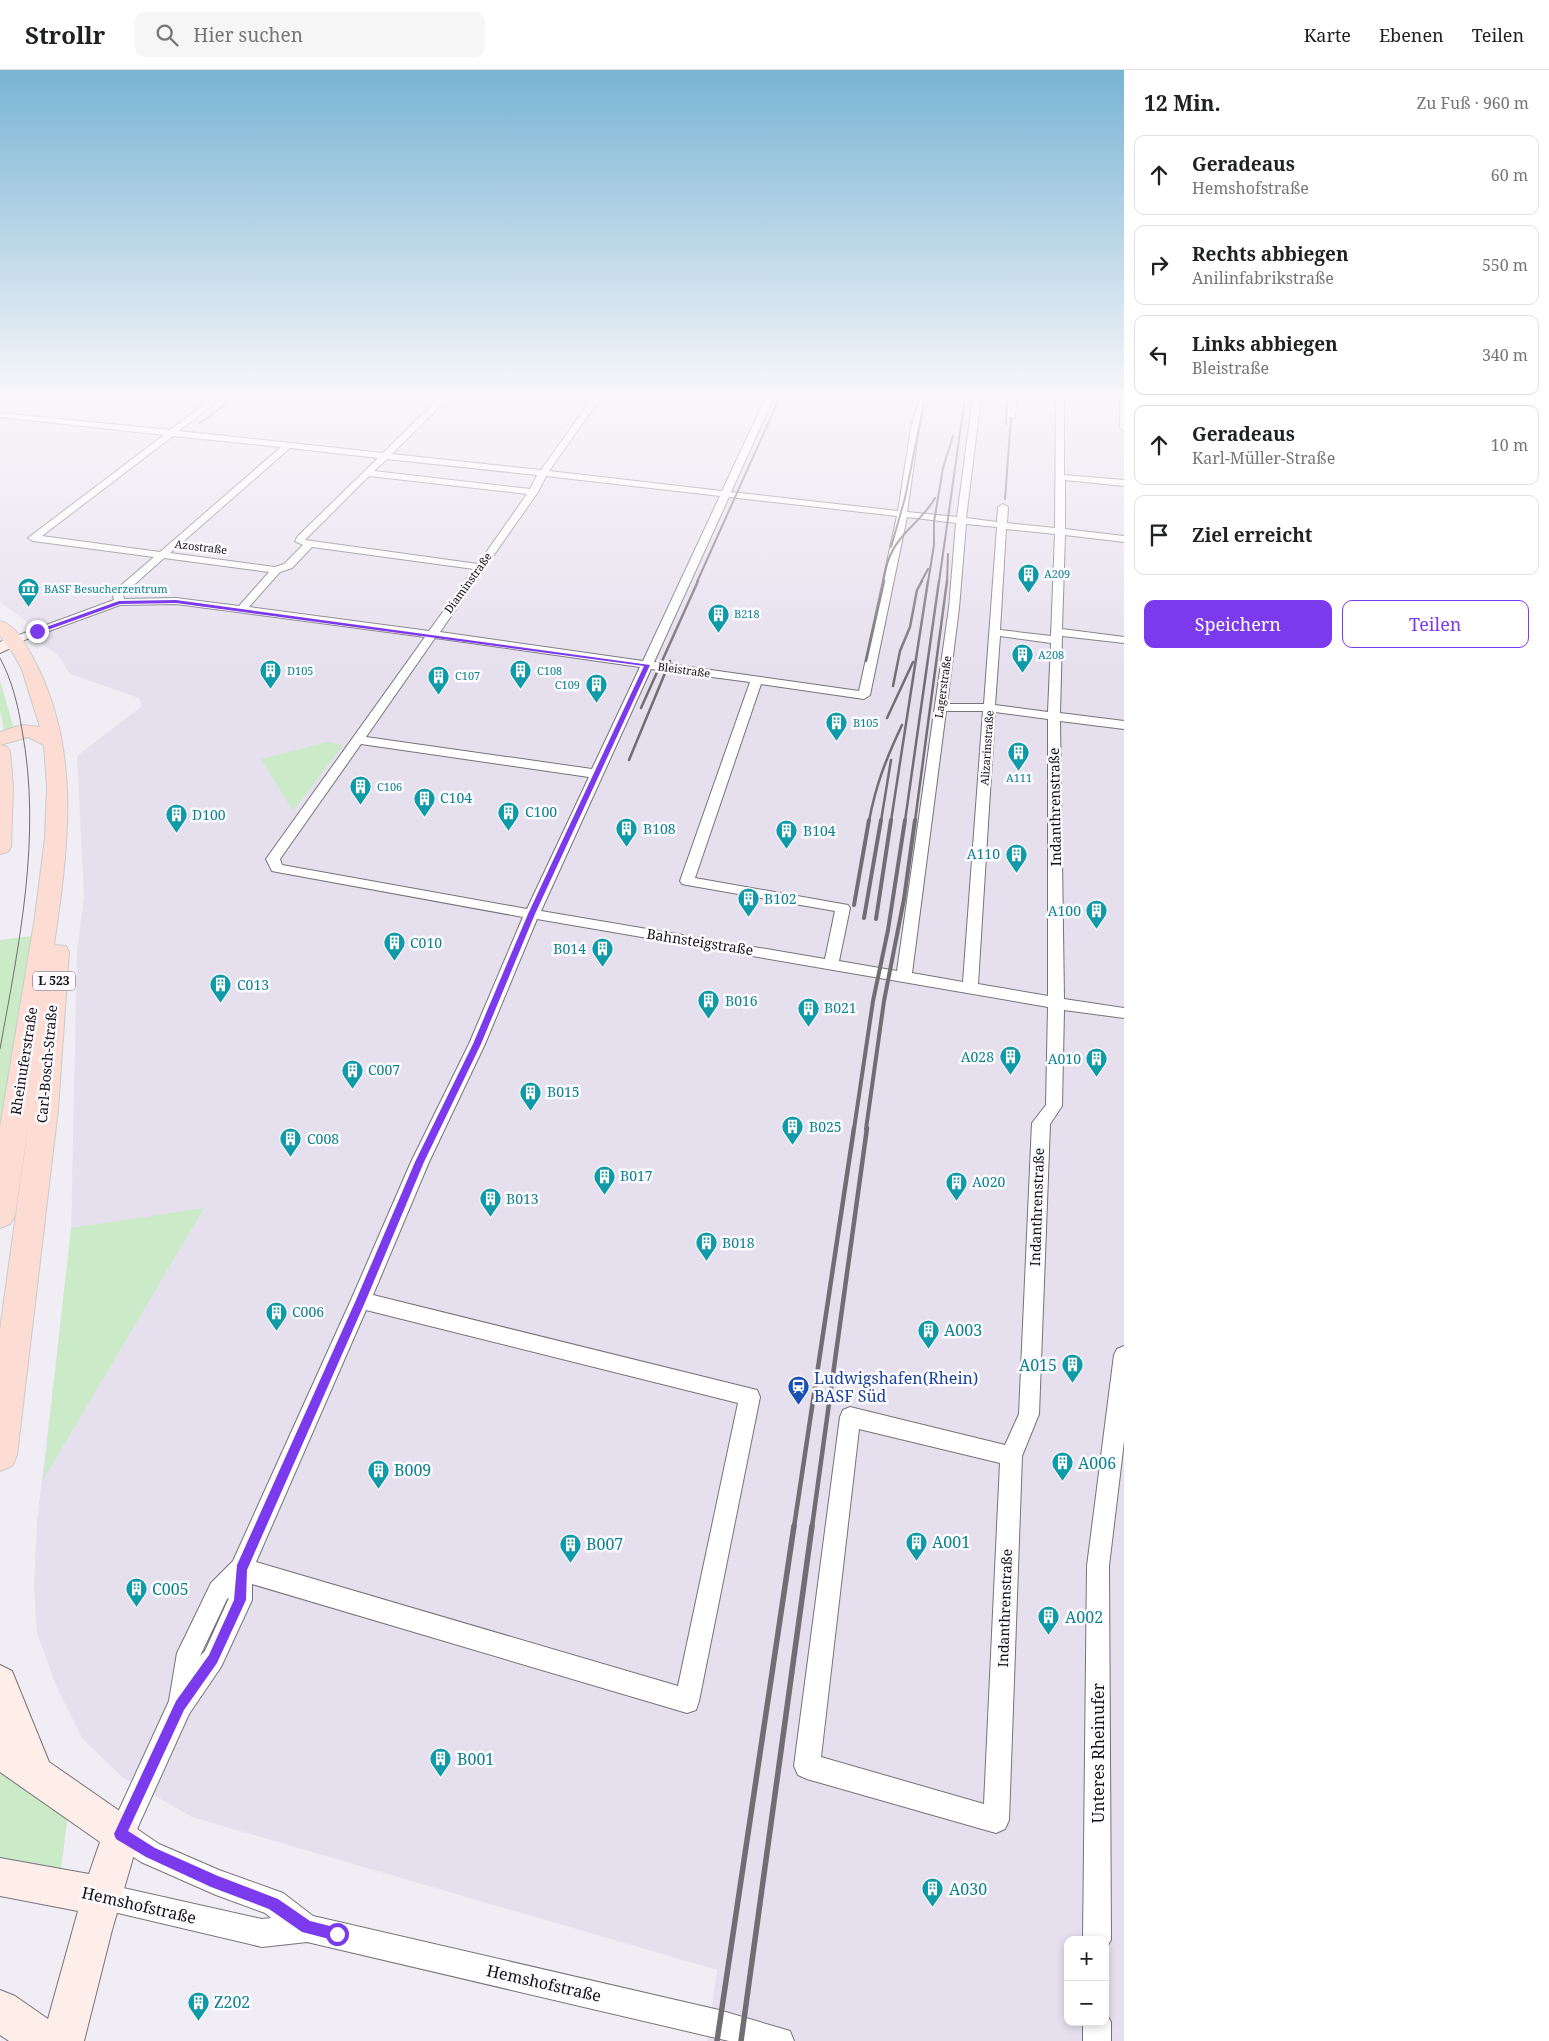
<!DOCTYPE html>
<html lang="de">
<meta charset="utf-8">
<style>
:root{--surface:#fff;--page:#f6f6f6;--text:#202124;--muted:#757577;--line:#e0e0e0;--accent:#7c3aed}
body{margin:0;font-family:"Noto Serif",serif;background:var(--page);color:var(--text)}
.controls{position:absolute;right:15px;bottom:15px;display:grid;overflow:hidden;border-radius:10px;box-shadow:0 2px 8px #0003}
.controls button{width:45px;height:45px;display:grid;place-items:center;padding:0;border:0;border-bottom:1px solid var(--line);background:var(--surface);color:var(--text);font:25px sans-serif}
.stop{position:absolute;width:15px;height:15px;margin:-11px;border:4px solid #7c3aed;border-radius:50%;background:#fff}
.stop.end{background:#7c3aed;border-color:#fff;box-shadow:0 1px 5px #0008}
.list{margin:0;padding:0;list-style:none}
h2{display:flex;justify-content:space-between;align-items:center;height:65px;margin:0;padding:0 20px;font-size:21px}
h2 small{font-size:16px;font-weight:400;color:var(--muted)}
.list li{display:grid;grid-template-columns:32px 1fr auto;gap:15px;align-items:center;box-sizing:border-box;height:80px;margin:0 10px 10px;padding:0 10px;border:1px solid var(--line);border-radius:10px}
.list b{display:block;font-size:19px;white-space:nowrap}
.list p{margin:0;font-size:16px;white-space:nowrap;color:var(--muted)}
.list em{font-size:16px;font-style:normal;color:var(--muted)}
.actions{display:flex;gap:10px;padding:15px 20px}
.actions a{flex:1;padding:11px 0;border:1px solid var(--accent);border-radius:10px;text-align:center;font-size:18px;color:var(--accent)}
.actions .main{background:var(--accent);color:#fff}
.icon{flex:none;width:28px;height:28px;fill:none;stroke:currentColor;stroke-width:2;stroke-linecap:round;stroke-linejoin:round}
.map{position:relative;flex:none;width:1124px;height:1971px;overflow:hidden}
header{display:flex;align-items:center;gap:30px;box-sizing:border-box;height:70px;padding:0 25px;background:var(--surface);border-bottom:1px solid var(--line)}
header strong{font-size:24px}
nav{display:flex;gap:28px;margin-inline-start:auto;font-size:18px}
.search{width:350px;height:45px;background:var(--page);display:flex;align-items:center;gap:12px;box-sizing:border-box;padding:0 18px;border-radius:10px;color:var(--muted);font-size:19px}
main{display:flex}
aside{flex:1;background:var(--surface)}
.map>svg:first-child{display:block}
.built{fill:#e6dfee;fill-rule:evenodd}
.green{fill:#cbebc8}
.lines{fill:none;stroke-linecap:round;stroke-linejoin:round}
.street-casing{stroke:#76737a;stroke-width:2}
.secondary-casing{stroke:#76737a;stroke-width:2}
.primary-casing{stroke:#cbcbcb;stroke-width:2}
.street{fill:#fff;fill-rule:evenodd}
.secondary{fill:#feeee9;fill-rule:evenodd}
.primary{fill:#fdddd3;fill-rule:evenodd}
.tram{stroke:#706e73;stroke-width:1}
.rail-far4{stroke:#706e73;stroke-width:2}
.rail-far3{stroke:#706e73;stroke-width:2.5}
.rail-far2{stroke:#706e73;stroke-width:4}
.rail-far1{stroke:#706e73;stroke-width:4.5}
.rail{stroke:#706e73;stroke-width:5.5}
.route{fill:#7c3aed}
.labels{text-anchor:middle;stroke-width:5;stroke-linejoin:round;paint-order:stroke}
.far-street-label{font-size:11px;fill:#121114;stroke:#fdfbff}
.far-culture-label{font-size:11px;fill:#0d838f;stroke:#fdfbff;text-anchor:start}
.shield{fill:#fdfbff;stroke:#58575a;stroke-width:1}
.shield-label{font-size:12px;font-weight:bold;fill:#121114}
.culture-label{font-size:14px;fill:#0d838f;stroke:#fdfbff;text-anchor:start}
.street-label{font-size:14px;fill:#121114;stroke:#fdfbff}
.near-culture-label{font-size:16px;fill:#0d838f;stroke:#fdfbff;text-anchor:start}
.near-transit-label{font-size:16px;fill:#164399;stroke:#fdfbff;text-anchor:start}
.near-street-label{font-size:16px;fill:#121114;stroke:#fdfbff}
</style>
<header>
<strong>Strollr</strong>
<div class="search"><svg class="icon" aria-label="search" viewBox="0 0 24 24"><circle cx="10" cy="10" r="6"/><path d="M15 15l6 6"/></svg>Hier suchen</div>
<nav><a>Karte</a><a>Ebenen</a><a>Teilen</a></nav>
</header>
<main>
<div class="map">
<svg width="1124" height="1971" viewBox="0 0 1124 1971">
<rect width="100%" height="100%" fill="#f1edf5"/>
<path class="built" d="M 0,327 L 1124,327 L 1124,1971 L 707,1971 L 717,1900 L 192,1747 L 122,1707 L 82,1668 L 58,1620 L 37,1564 L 34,1519 L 37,1452 L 71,1165 L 77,881 L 84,827 L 77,686 L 142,636 L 139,628 L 70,604 L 57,584 L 43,575 L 26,551 L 0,532 ZM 1068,1870 L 1105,1870 L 1105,1952 L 1068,1952 Z"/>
<path class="green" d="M 0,610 L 14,659 L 4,661 L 0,640 Z
M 328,672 L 343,675 L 293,741 L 261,689 Z
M 32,866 L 0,1060 L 0,870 Z
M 204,1138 L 43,1410 L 71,1158 Z
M 0,1693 L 68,1744 L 60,1807 L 0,1797 Z"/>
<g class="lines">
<defs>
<path id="street" d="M 214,327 L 223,327 L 179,361 L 383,383 L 440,327 L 449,327 L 392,384 L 541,400 L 593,327 L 601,327 L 549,401 L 722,421 L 766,327 L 774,327 L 731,422 L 898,441 L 911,358 L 920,327 L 928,327 L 919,358 L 907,442 L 957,447 L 973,327 L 981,327 L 966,448 L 997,452 L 998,437 L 1003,434 L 1008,437 L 1007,453 L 1055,458 L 1056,327 L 1064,327 L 1064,405 L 1124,410 L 1124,416 L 1065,410 L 1065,459 L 1124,466 L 1124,472 L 1065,465 L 1062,559 L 1124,567 L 1124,573 L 1062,566 L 1060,643 L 1124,651 L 1124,659 L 1060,651 L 1064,929 L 1124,938 L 1124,948 L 1064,940 L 1062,1036 L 1050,1054 L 1039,1344 L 1022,1386 L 1009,1750 L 1005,1759 L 996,1763 L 807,1709 L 798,1705 L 794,1696 L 840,1347 L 843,1340 L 850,1337 L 1005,1375 L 1019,1344 L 1032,1053 L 1046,1035 L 1048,937 L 537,849 L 485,974 L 429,1092 L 373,1225 L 757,1320 L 760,1327 L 699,1631 L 696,1640 L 687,1643 L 252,1514 L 252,1530 L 221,1597 L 189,1644 L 137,1759 L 159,1774 L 219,1800 L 283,1823 L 313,1846 L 719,1940 L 790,1961 L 794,1971 L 729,1971 L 307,1872 L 262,1877 L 101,1839 L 92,1835 L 88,1826 L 92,1817 L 101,1813 L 262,1849 L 271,1848 L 265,1843 L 216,1825 L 141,1792 L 112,1773 L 108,1764 L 169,1631 L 177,1583 L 181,1575 L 211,1513 L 233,1491 L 351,1230 L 411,1092 L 469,974 L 523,847 L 277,802 L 272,801 L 266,789 L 425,567 L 176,534 L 120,535 L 19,572 L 15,573 L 9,570 L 11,568 L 114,530 L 113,525 L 119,517 L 154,487 L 33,471 L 28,468 L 164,365 L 0,347 L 0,343 L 170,360 ZM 173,366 L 281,377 L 160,482 L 42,466 ZM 290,378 L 378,388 L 298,466 L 295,471 L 303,475 L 284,494 L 275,497 L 170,483 ZM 387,389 L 537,405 L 530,419 L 374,401 ZM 369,406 L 527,424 L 478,494 L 305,470 ZM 546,406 L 720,426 L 643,591 L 440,562 L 538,422 ZM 729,427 L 897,446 L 859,621 L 654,592 ZM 907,447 L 956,453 L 949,538 L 897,901 L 839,891 L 850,838 L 848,835 L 695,808 L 761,614 L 864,629 L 870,625 ZM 966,454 L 997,457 L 984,634 L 947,634 L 959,538 ZM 1006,459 L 1055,464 L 1051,566 L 1000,560 ZM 312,477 L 474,499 L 429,561 L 249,537 L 280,502 L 292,498 ZM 164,488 L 269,502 L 239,536 L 176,528 L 124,529 L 123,525 L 127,521 ZM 1000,566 L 1051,573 L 1048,642 L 995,635 ZM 435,568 L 640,597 L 592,699 L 366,667 ZM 651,599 L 750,612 L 680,811 L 682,814 L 687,815 L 835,841 L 825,889 L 541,841 ZM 946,641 L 983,641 L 963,912 L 912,903 ZM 995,642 L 1048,649 L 1048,926 L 978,914 ZM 361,674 L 589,707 L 527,839 L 282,795 L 280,789 ZM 366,1240 L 738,1333 L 678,1616 L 256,1492 ZM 859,1359 L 1000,1393 L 984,1734 L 821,1687 ZM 229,1528 L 205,1581 L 200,1586 L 227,1529 Z
M 1009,327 L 1017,327 L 1015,347 L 1011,349 L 1007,347 Z
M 1120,327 L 1124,327 L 1124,361 L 1120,358 Z
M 1124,1276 L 1124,1371 L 1109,1496 L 1111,1870 L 1105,1880 L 1105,1870 L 1083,1870 L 1087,1496 L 1114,1285 L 1117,1279 Z
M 1105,1941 L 1111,1952 L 1111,1971 L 1083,1971 L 1083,1952 L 1105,1952 Z"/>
<path id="secondary" d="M 15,565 L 21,567 L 23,570 L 21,573 L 0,583 L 0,572 Z
M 0,1595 L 12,1601 L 49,1692 L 134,1751 L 140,1764 L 112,1860 L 84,1971 L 9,1971 L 0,1965 L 0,1920 L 15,1926 L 48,1949 L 78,1841 L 0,1826 L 0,1788 L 89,1804 L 100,1772 L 0,1702 Z"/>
<path id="primary" d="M 0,551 C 16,555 27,576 34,590 C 82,680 68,778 54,875 L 66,876 L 69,882 L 58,1039 L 17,1385 L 12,1396 L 0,1401 L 0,1260 L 30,1043 L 15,1146 L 10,1154 L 0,1158 L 0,1057 L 35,847 L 45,768 L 47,717 L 44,675 L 28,667 L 0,675 L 0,662 L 22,655 L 40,657 L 22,600 L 13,583 L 0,566 Z
M 0,675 L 7,677 L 10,681 L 13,717 L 11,777 L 8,782 L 0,784 Z"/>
</defs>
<use href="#street" class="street-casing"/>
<use href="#secondary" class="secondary-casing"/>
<use href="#primary" class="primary-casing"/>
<use href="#street" class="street"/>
<use href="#secondary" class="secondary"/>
<use href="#primary" class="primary"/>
<path class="tram" d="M 0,588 C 12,610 18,635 22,660 C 42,766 19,874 0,979"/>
<path class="rail-far4" d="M 200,353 L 235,327
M 1006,354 L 1007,332
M 1005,429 L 1011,347
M 891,477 L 905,428 L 925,327
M 697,512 L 780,327
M 883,512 C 885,504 886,494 890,486 C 899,463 923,450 935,428
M 921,512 L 928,499
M 928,512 L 934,475 L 934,452 L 943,398 L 953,366
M 939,512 L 965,327
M 947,512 L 948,484"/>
<path class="rail-far3" d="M 866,591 L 884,511
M 893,616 L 900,581 L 910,557 L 917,520 L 922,511
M 641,638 L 698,511
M 887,648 L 913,592
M 629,690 L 670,591
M 869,751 C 876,714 886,689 902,655
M 881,751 L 891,690
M 891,751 L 928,511
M 905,751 L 939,511
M 915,751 L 947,511"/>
<path class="rail-far2" d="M 854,835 L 869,750
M 864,848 L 881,750
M 876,849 L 891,750
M 854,1059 L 873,931 L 888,860 L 905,750
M 866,1059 L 884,931 L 904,829 L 915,750"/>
<path class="rail-far1" d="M 794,1457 L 854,1058
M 812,1457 L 867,1058"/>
<path class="rail" d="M 717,1971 L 794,1456
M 741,1971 L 812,1456"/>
</g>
<linearGradient id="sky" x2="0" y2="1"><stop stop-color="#78b4d4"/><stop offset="0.54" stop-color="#f9f7fa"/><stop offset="1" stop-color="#f9f7fa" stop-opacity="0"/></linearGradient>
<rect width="1124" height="603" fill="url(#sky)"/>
<path class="route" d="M 176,530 L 650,595 L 535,844 L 481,974 L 424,1092 L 366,1230 L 247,1500 L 246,1530 L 217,1593 L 184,1640 L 128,1761 L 155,1778 L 218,1806 L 278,1829 L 310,1851 L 342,1859 L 344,1864 L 342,1869 L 337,1871 L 302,1862 L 269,1839 L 211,1817 L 146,1787 L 116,1769 L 114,1764 L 176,1631 L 209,1585 L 234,1530 L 237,1495 L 356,1230 L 415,1092 L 473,974 L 528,844 L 644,596 L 176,533 L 120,534 L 39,563 L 35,561 L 119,531 Z"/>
<defs>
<symbol id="building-pin" viewBox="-11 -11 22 30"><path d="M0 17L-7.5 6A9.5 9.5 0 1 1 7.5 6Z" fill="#0f9aa8" stroke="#fdfbff"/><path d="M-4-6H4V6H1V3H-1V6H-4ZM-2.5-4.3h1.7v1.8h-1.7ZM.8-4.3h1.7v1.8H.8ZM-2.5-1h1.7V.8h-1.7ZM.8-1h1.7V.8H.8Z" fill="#fff"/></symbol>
<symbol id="museum-pin" viewBox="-11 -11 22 30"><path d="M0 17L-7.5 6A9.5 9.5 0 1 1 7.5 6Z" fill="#0f9aa8" stroke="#fdfbff"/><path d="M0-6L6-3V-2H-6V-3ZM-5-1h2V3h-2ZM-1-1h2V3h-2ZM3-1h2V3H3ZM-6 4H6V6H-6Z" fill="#fff"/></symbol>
<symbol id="station-pin" viewBox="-11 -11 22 30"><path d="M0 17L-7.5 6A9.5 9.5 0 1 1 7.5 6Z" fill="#1a4fb4" stroke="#fdfbff"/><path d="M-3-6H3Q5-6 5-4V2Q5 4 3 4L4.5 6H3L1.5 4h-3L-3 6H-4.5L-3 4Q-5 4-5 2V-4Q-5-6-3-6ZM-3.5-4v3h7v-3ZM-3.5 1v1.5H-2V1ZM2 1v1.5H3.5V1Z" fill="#fff"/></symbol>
</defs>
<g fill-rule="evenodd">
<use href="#building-pin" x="1016" y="492" width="25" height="34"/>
<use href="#museum-pin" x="16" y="506" width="25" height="34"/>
<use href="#building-pin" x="706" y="532" width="25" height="34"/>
<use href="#building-pin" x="1010" y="572" width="25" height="34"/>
<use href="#building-pin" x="258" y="588" width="25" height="34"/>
<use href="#building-pin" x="508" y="588" width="25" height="34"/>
<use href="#building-pin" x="426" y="594" width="25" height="34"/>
<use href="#building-pin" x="584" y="602" width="25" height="34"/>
<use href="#building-pin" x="824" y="640" width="25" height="34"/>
<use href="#building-pin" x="1006" y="670" width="25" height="34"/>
<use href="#building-pin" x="348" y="704" width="25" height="34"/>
<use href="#building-pin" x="412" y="716" width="25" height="34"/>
<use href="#building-pin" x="496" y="730" width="25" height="34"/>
<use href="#building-pin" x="164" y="732" width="25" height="34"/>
<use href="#building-pin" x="614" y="746" width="25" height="34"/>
<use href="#building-pin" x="774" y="748" width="25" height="34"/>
<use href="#building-pin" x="1004" y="772" width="25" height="34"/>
<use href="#building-pin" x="736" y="816" width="25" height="34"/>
<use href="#building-pin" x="1084" y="828" width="25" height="34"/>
<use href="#building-pin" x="382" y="860" width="25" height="34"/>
<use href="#building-pin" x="590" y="866" width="25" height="34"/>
<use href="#building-pin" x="208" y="902" width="25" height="34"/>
<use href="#building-pin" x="696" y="918" width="25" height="34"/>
<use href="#building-pin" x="796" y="926" width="25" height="34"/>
<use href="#building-pin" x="998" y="974" width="25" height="34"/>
<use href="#building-pin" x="1084" y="976" width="25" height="34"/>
<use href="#building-pin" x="340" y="988" width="25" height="34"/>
<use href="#building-pin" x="518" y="1010" width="25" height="34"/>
<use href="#building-pin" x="780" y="1044" width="25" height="34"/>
<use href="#building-pin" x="278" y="1056" width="25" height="34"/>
<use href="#building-pin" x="592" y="1094" width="25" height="34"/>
<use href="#building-pin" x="944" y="1100" width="25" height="34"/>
<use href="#building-pin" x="478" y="1116" width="25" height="34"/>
<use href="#building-pin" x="694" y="1160" width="25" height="34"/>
<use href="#building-pin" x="264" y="1230" width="25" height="34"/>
<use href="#building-pin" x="916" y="1248" width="25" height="34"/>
<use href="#building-pin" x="1060" y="1282" width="25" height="34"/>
<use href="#station-pin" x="786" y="1304" width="25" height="34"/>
<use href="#building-pin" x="1050" y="1380" width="25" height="34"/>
<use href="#building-pin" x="366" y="1388" width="25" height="34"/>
<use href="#building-pin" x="904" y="1460" width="25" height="34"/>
<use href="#building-pin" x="558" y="1462" width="25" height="34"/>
<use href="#building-pin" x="124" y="1506" width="25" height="34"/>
<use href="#building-pin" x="1036" y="1534" width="25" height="34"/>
<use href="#building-pin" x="428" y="1676" width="25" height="34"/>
<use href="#building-pin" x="920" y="1806" width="25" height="34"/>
<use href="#building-pin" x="186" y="1920" width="25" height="34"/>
</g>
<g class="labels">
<g class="far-street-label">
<text transform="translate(201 477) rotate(7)" y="4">Azostraße</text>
<text transform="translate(468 513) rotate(-54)" y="4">Diaminstraße</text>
<text transform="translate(684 600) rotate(8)" y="4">Bleistraße</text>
<text transform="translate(943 617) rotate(-82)" y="4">Lagerstraße</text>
<text transform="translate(987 678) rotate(-86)" y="4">Alizarinstraße</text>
</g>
<g class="far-culture-label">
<text x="1044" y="508">A209</text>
<text x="44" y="523">BASF Besucherzentrum</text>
<text x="734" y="548">B218</text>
<text x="1038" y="589">A208</text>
<text x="287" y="605">D105</text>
<text x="537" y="605">C108</text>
<text x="455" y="610">C107</text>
<text x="580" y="619" text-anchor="end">C109</text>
<text x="853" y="657">B105</text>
<text x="1019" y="712" text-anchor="middle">A111</text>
<text x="377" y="721">C106</text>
</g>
<rect class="shield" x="33" y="901.5" width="42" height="19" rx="4"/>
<g class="shield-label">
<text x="54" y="915">L 523</text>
</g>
<g class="culture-label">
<text x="440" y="733">C104</text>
<text x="525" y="747">C100</text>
<text x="192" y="750">D100</text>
<text x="643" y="764">B108</text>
<text x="803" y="766">B104</text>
<text x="1000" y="789" text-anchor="end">A110</text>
<text x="764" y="834">B102</text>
<text x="1081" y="846" text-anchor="end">A100</text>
<text x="410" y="878">C010</text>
<text x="586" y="884" text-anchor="end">B014</text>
<text x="237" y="920">C013</text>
<text x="725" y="936">B016</text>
<text x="824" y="943">B021</text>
<text x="994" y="992" text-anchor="end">A028</text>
<text x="1081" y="994" text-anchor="end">A010</text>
<text x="368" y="1005">C007</text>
<text x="547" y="1027">B015</text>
<text x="809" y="1062">B025</text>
<text x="307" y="1074">C008</text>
<text x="620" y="1111">B017</text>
<text x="972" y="1117">A020</text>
<text x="506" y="1134">B013</text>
<text x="722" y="1178">B018</text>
<text x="292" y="1247">C006</text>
</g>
<g class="street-label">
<text transform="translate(1055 737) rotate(-91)" y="5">Indanthrenstraße</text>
<text transform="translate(700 872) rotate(9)" y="5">Bahnsteigstraße</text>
<text transform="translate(24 991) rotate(-81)" y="5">Rheinuferstraße</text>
<text transform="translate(47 994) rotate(-85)" y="5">Carl-Bosch-Straße</text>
<text transform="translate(1037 1137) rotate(-88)" y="5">Indanthrenstraße</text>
<text transform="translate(1005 1538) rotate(-88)" y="5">Indanthrenstraße</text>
</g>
<g class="near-culture-label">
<text x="944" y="1266">A003</text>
<text x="1057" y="1301" text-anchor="end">A015</text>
<text x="1078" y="1399">A006</text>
<text x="394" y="1406">B009</text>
<text x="932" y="1478">A001</text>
<text x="586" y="1480">B007</text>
<text x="152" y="1525">C005</text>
<text x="1065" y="1553">A002</text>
<text x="457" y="1695">B001</text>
<text x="949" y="1825">A030</text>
<text x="214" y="1938">Z202</text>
</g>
<g class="near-transit-label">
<text x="814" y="1314">Ludwigshafen(Rhein)<tspan x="814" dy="18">BASF Süd</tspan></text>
</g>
<g class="near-street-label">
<text transform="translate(1098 1683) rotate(-90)" y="6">Unteres Rheinufer</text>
<text transform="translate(139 1835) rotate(13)" y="6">Hemshofstraße</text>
<text transform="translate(544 1913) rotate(13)" y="6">Hemshofstraße</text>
</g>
</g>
</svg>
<div class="controls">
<button>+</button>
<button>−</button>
</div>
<div class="stop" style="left:337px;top:1864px"></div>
<div class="stop end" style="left:37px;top:561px"></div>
</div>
<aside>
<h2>12 Min.<small>Zu Fuß · 960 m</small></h2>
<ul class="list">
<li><svg class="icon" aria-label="ahead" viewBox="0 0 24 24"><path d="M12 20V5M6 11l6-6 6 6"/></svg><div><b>Geradeaus</b><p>Hemshofstraße</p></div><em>60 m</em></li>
<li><svg class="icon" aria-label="right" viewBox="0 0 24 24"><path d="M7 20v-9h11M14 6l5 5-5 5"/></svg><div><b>Rechts abbiegen</b><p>Anilinfabrikstraße</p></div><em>550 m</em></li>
<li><svg class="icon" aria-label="left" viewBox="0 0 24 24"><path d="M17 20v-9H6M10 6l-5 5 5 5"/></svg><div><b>Links abbiegen</b><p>Bleistraße</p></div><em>340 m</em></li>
<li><svg class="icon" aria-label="ahead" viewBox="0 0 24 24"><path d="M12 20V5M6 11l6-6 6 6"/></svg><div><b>Geradeaus</b><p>Karl-Müller-Straße</p></div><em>10 m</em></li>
<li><svg class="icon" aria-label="arrive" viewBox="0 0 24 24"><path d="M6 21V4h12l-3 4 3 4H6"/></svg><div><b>Ziel erreicht</b></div></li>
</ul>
<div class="actions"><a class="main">Speichern</a><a>Teilen</a></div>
</aside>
</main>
